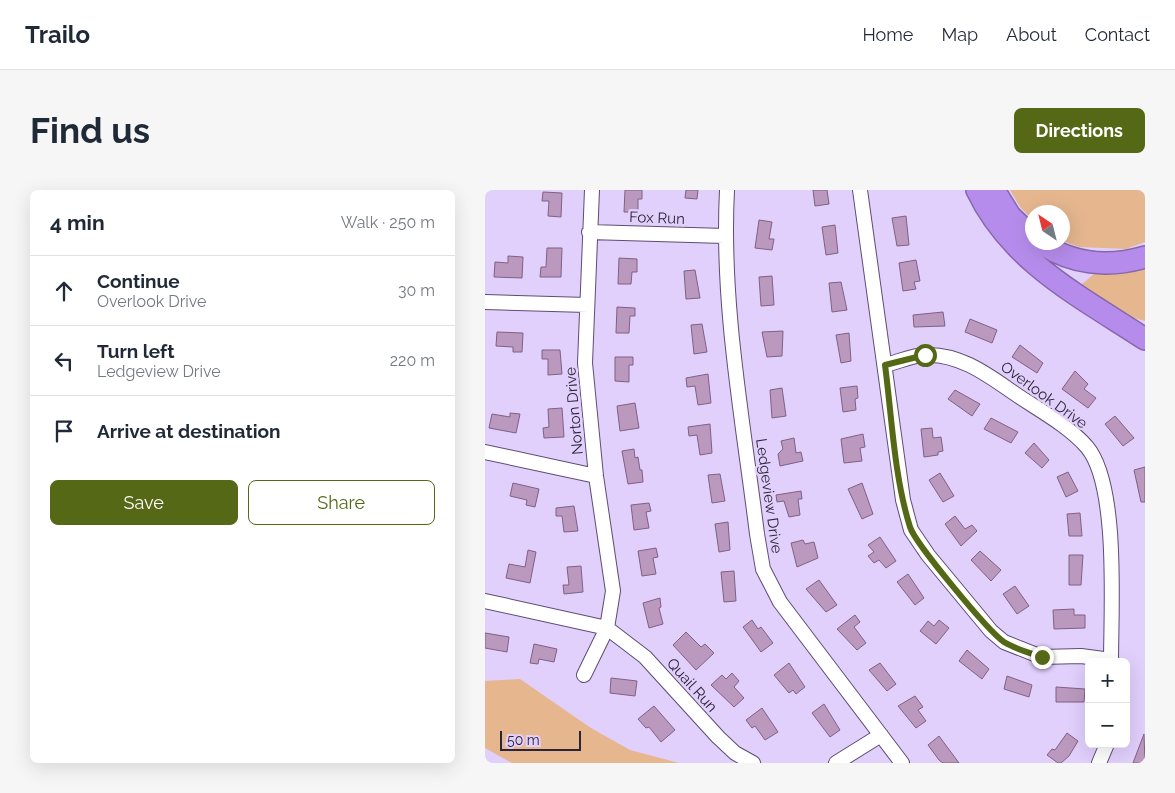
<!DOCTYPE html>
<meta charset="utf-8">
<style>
:root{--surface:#fff;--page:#f6f6f7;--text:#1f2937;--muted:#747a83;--line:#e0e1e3;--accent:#546815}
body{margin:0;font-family:Raleway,sans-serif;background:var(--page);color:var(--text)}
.controls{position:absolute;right:15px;bottom:15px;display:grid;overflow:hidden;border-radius:8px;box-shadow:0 5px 20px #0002}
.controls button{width:45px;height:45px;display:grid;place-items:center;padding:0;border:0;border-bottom:1px solid var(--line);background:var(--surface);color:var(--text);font:25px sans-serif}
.compass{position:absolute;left:540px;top:15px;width:45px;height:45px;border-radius:50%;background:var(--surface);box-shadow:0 5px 20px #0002;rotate:325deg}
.scale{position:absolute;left:15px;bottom:12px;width:81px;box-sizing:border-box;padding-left:5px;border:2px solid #2c2537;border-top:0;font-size:14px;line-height:18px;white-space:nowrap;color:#2c2537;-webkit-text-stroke:4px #e1cffc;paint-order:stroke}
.stop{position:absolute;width:15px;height:15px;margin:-11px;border:4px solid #546815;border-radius:50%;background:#fff}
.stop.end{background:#546815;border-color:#fff;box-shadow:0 1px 5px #0008}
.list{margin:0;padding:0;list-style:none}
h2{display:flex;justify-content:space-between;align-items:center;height:65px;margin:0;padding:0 20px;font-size:21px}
h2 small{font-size:16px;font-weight:400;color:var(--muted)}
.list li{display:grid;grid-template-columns:32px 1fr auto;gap:15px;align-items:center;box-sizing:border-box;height:70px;padding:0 20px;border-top:1px solid var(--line)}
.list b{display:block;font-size:19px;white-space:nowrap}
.list p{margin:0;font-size:16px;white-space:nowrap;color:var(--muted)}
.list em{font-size:16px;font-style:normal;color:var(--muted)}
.actions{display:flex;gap:10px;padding:15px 20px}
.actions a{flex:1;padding:11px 0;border:1px solid var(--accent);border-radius:8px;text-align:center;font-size:18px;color:var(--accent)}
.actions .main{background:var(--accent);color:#fff}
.icon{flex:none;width:28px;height:28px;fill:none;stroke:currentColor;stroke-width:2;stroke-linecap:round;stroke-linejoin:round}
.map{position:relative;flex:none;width:660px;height:573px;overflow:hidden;border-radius:8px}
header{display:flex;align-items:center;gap:30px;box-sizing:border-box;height:70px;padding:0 25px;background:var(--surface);border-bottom:1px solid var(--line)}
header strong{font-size:24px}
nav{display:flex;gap:28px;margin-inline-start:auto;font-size:18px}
.intro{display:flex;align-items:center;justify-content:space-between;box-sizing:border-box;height:120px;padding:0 30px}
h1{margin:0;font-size:35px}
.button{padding:12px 22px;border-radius:8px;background:var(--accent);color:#fff;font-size:18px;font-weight:700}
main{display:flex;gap:30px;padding:0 30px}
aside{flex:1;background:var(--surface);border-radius:8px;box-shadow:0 5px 20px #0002}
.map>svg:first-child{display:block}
.green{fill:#e6b78f}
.building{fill:#bb99bf;stroke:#7f6183}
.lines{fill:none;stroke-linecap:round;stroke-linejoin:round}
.minor-casing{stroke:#5d4d73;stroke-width:16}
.highway-casing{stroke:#8568ac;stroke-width:24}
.minor{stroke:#fff;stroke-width:14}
.highway{stroke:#b58ceb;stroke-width:21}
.route{stroke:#546815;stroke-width:6}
.labels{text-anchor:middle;stroke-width:5;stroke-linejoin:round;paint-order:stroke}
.street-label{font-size:15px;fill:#2c2537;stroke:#e1cffc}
</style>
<header>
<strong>Trailo</strong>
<nav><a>Home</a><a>Map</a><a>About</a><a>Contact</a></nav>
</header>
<div class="intro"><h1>Find us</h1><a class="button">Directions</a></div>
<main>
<aside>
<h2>4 min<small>Walk · 250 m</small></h2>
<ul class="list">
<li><svg class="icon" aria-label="ahead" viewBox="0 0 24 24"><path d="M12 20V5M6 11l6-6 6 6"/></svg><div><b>Continue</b><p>Overlook Drive</p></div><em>30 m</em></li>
<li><svg class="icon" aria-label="left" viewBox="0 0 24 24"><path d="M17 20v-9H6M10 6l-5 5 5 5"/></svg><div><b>Turn left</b><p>Ledgeview Drive</p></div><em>220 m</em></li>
<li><svg class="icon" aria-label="arrive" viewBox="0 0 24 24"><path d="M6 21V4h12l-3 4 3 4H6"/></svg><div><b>Arrive at destination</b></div></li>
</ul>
<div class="actions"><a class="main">Save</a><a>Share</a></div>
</aside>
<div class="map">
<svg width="660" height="573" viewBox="0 0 660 573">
<rect width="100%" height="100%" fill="#e1cffc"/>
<path class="green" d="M 525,0 L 660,0 L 660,52 L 641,59 L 594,57 L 578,51 L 578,22 L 548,22 L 547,29 L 535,17 Z
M 660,73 L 660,131 L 641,126 L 596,95 L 610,83 Z
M 35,489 L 106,538 L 145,560 L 194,573 L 27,573 L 0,558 L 0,491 Z"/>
<path class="building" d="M 140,0 L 157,0 L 157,9 L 153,9 L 153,22 L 139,22 Z
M 201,0 L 213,0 L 212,9 L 200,8 Z
M 328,0 L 342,0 L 344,14 L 330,16 Z
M 58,2 L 77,3 L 76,27 L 63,26 L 64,11 L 57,11 Z
M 421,26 L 424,55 L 412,56 L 407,28 Z
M 274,30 L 287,32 L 284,49 L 289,49 L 287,60 L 270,58 Z
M 350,35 L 353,63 L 341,65 L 337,37 Z
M 62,58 L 77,58 L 76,87 L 55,87 L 56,77 L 61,77 Z
M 23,66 L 38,67 L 37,88 L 9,87 L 10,72 L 23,73 Z
M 134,68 L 152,69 L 152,82 L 147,82 L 146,94 L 133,94 Z
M 431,70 L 435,91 L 429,92 L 431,99 L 418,101 L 414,73 Z
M 210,80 L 215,108 L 201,109 L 199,81 Z
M 287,86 L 289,115 L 276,116 L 274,87 Z
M 356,92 L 362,120 L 347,122 L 344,93 Z
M 132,117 L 150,118 L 150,126 L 145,126 L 144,143 L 131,143 Z
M 458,122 L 460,136 L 429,137 L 428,125 Z
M 485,129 L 512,140 L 507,153 L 480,142 Z
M 217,134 L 222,162 L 209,164 L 206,135 Z
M 298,141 L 297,166 L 282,167 L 277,142 Z
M 12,142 L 38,143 L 37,162 L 28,162 L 28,157 L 11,156 Z
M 364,143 L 366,171 L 356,173 L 351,145 Z
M 535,155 L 558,173 L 552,183 L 527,167 Z
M 57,160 L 75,160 L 77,184 L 63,185 L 63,169 L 57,169 Z
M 130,167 L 148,167 L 148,175 L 144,175 L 144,192 L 130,191 Z
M 590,181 L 603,194 L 599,199 L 611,208 L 603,218 L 577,199 Z
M 223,184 L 226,213 L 213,215 L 210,196 L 202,197 L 201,188 Z
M 372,196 L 373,208 L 370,209 L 371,220 L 358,222 L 355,198 Z
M 297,198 L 301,226 L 287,228 L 285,200 Z
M 470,200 L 495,214 L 487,226 L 463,209 Z
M 150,213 L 154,238 L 135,241 L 132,216 Z
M 77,218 L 79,247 L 59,248 L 58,238 L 64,237 L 63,219 Z
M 25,223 L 35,224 L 31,243 L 4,238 L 7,224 L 25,227 Z
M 630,226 L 649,248 L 638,256 L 620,234 Z
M 506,228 L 533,242 L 526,253 L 499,239 Z
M 225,234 L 227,263 L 215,265 L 212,245 L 204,246 L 203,237 Z
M 447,238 L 448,248 L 456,247 L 458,261 L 453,262 L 453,265 L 439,267 L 436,239 Z
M 378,244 L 380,257 L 375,258 L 377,271 L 359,273 L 356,249 Z
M 309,248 L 311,263 L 316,262 L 318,271 L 295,276 L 293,264 L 298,259 L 296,251 Z
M 549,253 L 564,270 L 557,278 L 540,263 Z
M 149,259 L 150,268 L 153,267 L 155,280 L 157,280 L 158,292 L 143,294 L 137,261 Z
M 660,277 L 660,312 L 656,312 L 649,280 Z
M 583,282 L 593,301 L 581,307 L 572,287 Z
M 455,283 L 469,306 L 458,312 L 444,290 Z
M 235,284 L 240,311 L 227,313 L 223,285 Z
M 28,293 L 54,299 L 50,317 L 41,315 L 42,310 L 25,306 Z
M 377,293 L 388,324 L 377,329 L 363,299 Z
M 316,301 L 317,309 L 313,309 L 315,325 L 304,327 L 299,311 L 292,312 L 291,305 Z
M 164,313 L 166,321 L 161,322 L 164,338 L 149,340 L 146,315 Z
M 89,316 L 93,341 L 79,342 L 77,326 L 71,326 L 71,318 Z
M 595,323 L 597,346 L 584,346 L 582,324 Z
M 470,326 L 480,339 L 487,335 L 492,341 L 476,356 L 460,334 Z
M 243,332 L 245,360 L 234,362 L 230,334 Z
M 395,347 L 411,371 L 401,378 L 394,370 L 389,373 L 383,366 L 389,362 L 383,355 Z
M 318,350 L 320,354 L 329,352 L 333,368 L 312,377 L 306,353 Z
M 171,358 L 173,367 L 168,368 L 171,384 L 157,386 L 153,361 Z
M 43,360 L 51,362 L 45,393 L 21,388 L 24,374 L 40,377 Z
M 495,361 L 516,380 L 506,391 L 486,370 Z
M 584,365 L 598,365 L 596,395 L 584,395 Z
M 96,376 L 98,402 L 79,404 L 78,395 L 84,395 L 82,377 Z
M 249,381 L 251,411 L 239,412 L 236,382 Z
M 423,384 L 439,408 L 430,415 L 412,392 Z
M 334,390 L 352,415 L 341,422 L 321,399 Z
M 530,396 L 544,416 L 532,424 L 518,404 Z
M 175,408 L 176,417 L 174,418 L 178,434 L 164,438 L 158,413 Z
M 589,419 L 589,425 L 600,425 L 600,438 L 569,439 L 568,420 Z
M 370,425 L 375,432 L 369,437 L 381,453 L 372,460 L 352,439 Z
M 267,430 L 273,439 L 276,437 L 288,453 L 276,462 L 258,437 Z
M 454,430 L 464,438 L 451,454 L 435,441 L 443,431 L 449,436 Z
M 201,442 L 216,457 L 220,454 L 229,463 L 211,480 L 188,455 Z
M 0,443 L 24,447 L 22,462 L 0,458 Z
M 49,454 L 72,459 L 69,472 L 54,469 L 53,474 L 45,473 Z
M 482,460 L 504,479 L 497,489 L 474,471 Z
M 304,473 L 320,497 L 311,504 L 308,500 L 304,503 L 289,485 Z
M 395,473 L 411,494 L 402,501 L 384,480 Z
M 247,483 L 254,491 L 249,497 L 259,508 L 249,517 L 226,495 L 237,485 L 241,489 Z
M 522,486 L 547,495 L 544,507 L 519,499 Z
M 126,488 L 152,491 L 150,506 L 125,503 Z
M 571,497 L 600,499 L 599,512 L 571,512 Z
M 430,506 L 438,517 L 433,520 L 441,531 L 431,538 L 413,516 Z
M 339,514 L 355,540 L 345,547 L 327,523 Z
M 169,516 L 190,540 L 176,552 L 164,537 L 161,538 L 153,529 Z
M 277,518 L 293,542 L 280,550 L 270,536 L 267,538 L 261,530 Z
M 582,543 L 593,551 L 584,566 L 576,573 L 573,573 L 562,565 L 567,559 L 570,560 Z
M 659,544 L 660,573 L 648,573 Z
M 454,546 L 474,573 L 458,573 L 454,570 L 443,555 Z"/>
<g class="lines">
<defs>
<path id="minor" d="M 242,0 C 236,115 258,230 272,344 L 278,379 L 295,412 L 417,573
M 375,0 L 418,310 L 426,340 L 443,365 L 506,441 L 519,452 L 557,467 L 596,466 L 626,470
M 104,42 L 240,46
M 0,112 L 102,115
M 400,175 C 413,172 428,165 440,165 C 474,163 503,185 529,203 C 552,219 583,235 602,257 C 634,295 626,420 626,472
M 0,262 L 111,286
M 0,411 L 122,438 L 160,467 L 233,547 L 250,563 L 268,573
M 99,485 L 122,438 L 128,401 L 111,286 L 100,173 L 107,0
M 351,573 L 396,545
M 614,573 L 622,554"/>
<path id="highway" d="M 492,0 C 526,72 596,107 660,149
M 509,0 L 525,26 L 548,48
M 554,52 C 586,74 623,78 660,67"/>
</defs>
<use href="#minor" class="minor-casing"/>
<use href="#highway" class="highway-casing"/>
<use href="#minor" class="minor"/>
<use href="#highway" class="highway"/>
</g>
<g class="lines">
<path class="route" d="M 440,165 L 400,175 C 407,228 409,286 425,337 C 430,353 503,441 519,452 C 530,459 545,463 557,467"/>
</g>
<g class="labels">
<g class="street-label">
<text transform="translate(172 28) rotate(2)" y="5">Fox Run</text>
<text transform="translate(559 205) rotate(36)" y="5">Overlook Drive</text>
<text transform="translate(89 221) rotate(-95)" y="5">Norton Drive</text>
<text transform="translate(284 306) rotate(82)" y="5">Ledgeview Drive</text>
<text transform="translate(207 495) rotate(48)" y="5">Quail Run</text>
</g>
</g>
</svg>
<div class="controls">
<button>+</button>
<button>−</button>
</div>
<svg class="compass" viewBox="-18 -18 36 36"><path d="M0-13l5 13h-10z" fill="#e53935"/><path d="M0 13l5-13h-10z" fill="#747a83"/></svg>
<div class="scale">50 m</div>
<div class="stop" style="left:440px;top:165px"></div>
<div class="stop end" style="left:557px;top:467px"></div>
</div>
</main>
